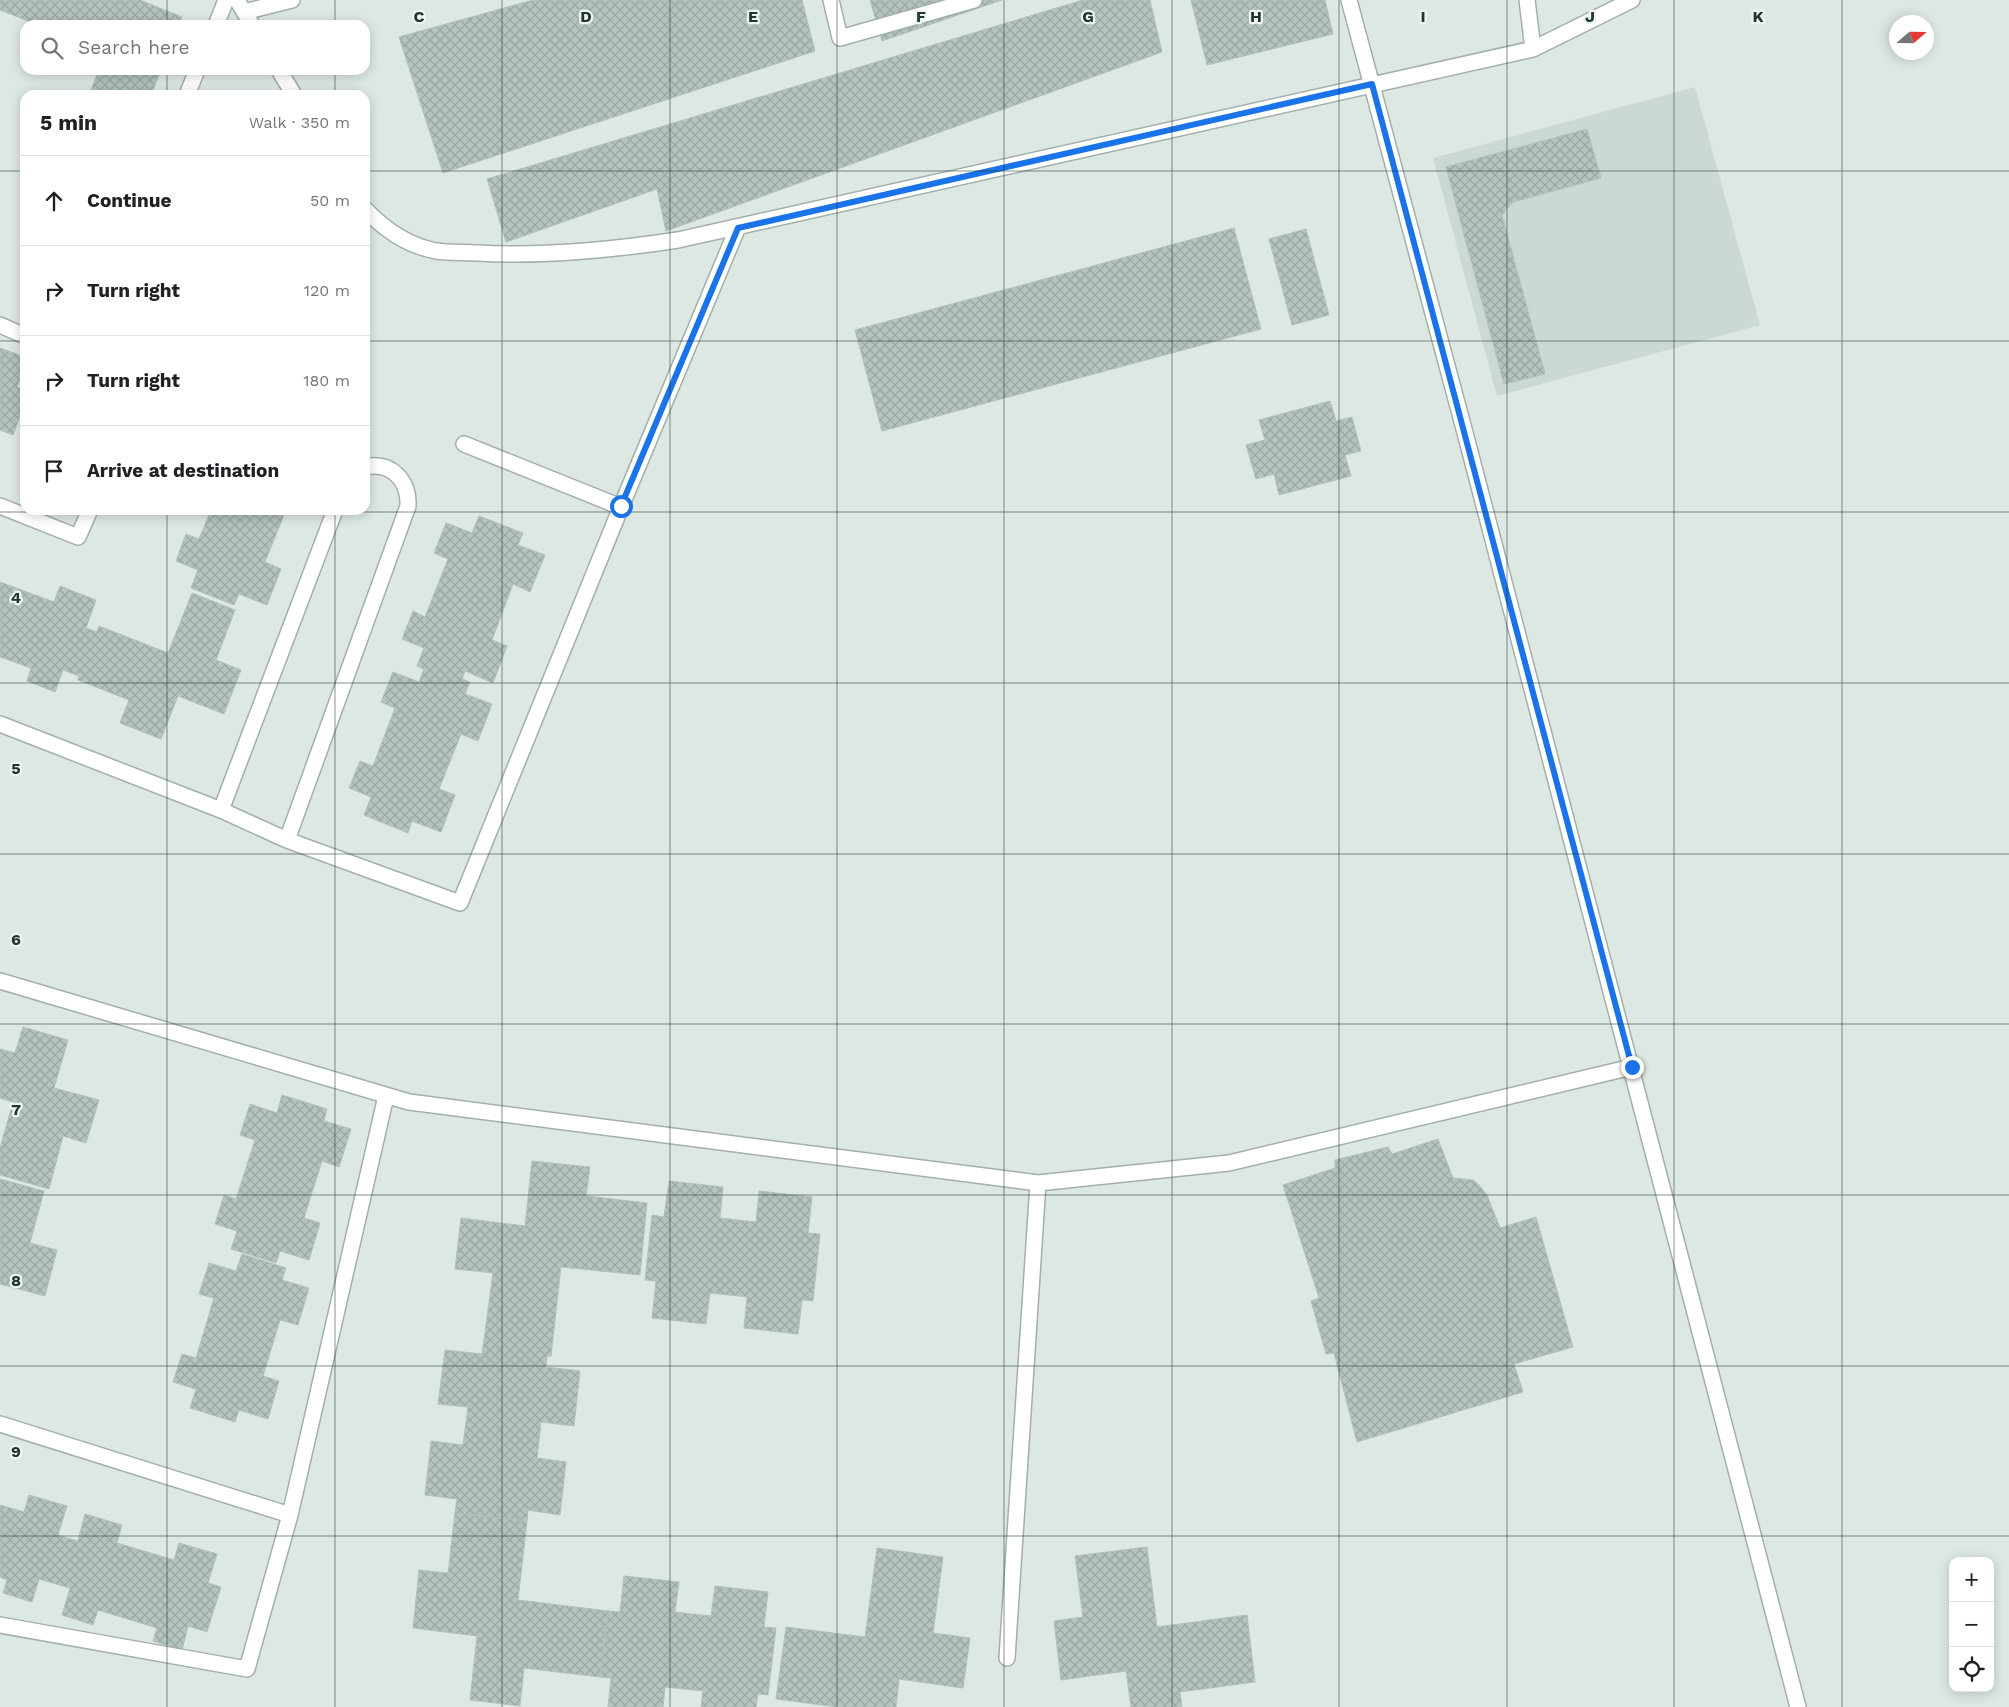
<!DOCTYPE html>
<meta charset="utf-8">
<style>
:root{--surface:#fff;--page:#f6f6f6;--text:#202124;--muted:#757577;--line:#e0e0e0}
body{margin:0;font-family:"Work Sans",sans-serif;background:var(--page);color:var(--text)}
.controls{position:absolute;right:15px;bottom:15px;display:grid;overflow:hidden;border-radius:10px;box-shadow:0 2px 12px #0003}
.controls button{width:45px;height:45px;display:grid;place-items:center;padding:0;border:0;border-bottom:1px solid var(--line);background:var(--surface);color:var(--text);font:25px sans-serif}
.compass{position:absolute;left:1889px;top:15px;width:45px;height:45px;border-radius:50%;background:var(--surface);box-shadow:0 2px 12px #0003;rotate:70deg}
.stop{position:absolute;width:15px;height:15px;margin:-11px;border:4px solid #1a73e8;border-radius:50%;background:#fff}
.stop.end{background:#1a73e8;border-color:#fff;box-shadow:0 1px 5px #0008}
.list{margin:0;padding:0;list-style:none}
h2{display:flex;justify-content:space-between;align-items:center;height:65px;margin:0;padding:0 20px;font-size:21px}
h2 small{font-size:16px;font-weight:400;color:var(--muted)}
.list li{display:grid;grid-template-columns:32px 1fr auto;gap:15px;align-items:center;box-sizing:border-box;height:90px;padding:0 20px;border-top:1px solid var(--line)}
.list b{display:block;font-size:19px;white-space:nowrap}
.list em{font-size:16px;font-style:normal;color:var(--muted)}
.icon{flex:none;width:28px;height:28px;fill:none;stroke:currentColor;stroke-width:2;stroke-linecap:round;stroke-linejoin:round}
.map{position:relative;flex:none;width:2009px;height:1707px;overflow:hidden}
.search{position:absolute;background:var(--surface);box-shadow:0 2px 12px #0003;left:20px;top:20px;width:350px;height:55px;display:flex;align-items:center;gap:12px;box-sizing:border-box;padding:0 18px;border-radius:15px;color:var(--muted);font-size:19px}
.panel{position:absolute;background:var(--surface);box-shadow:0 2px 12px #0003;left:20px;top:90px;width:350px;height:425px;border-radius:15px}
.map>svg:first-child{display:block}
.built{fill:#ccd8d2}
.building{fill:url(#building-cross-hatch);stroke:#b1c1ba}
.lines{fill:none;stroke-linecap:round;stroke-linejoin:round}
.minor-casing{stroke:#a2afaa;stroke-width:18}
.minor{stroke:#fff;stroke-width:15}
.route{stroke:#1a73e8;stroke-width:6}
.grid{fill:none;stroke:#213630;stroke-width:1;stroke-opacity:0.55}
.grid-label{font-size:16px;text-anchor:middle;font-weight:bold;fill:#213630;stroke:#eef5f1;stroke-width:4.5;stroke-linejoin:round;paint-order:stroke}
</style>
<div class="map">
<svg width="2009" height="1707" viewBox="0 0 2009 1707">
<defs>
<pattern id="building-cross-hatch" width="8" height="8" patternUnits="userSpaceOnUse" patternTransform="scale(1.25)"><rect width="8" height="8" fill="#b4c3bc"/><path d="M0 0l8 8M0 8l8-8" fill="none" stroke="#9aa8a2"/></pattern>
</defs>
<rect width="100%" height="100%" fill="#dee8e3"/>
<path class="built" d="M 1695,87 L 1760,325 L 1497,396 L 1433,158 Z"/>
<path class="building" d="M 0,0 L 140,0 L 182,17 L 178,25 L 38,25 L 0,10 Z
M 533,0 L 802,0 L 815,51 L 443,173 L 399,37 Z
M 870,0 L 1002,0 L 882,41 Z
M 1083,0 L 1150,0 L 1162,52 L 666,231 L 657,189 L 506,242 L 487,179 Z
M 1191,0 L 1325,0 L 1333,34 L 1207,65 Z
M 99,70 L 161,70 L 151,95 L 89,95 Z
M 1587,129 L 1601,178 L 1513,202 L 1502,215 L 1545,374 L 1504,384 L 1446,167 Z
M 1234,228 L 1261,329 L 882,431 L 855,330 Z
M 1306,229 L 1329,315 L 1292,325 L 1269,239 Z
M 0,348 L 25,357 L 25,366 L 17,387 L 25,389 L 25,402 L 13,435 L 0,430 Z
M 1330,401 L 1336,421 L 1352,417 L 1361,451 L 1345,455 L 1351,476 L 1279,495 L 1274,474 L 1256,479 L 1246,445 L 1265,440 L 1259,420 Z
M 211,510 L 286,510 L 265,562 L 281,569 L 267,605 L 239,594 L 234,605 L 191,588 L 198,570 L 176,561 L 186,534 L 199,539 Z
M 479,516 L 523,533 L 518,545 L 545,555 L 530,592 L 513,584 L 492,640 L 507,646 L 493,683 L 465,671 L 462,679 L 470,682 L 465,694 L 492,704 L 478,741 L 461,734 L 439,789 L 455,795 L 441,832 L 412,821 L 408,833 L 364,815 L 371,797 L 349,788 L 360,761 L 373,766 L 395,708 L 381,702 L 393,672 L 419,682 L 424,669 L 417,666 L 424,648 L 402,639 L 413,611 L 425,617 L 448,559 L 434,553 L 446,523 L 472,533 Z
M 0,582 L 54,602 L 60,586 L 96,600 L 86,628 L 97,632 L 99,626 L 168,653 L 192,593 L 235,610 L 216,660 L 241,670 L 224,714 L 178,696 L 161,739 L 120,723 L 129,700 L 78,680 L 79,676 L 63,670 L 55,692 L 27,681 L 31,668 L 0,657 Z
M 23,1027 L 68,1040 L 54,1088 L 99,1100 L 86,1143 L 63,1136 L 49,1189 L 0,1175 L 0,1148 L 13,1102 L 0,1098 L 0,1049 L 15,1053 Z
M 282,1095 L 327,1109 L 324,1121 L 351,1129 L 339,1167 L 322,1161 L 304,1218 L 320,1223 L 309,1260 L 280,1251 L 276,1263 L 231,1249 L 237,1231 L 215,1224 L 224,1195 L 236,1199 L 255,1140 L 240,1135 L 250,1104 L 277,1113 Z
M 1438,1139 L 1453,1178 L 1473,1180 L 1479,1185 L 1487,1195 L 1500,1228 L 1536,1217 L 1573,1347 L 1514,1364 L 1523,1392 L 1357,1442 L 1334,1353 L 1326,1354 L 1311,1301 L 1319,1298 L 1283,1185 L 1335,1168 L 1335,1160 L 1388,1147 L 1392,1154 Z
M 532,1161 L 590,1167 L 586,1196 L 647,1203 L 640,1275 L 561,1267 L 551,1356 L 547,1356 L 546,1367 L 580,1371 L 574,1426 L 541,1422 L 537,1458 L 566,1462 L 560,1515 L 528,1510 L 527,1521 L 455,1513 L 457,1499 L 425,1495 L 431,1441 L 463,1445 L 468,1407 L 438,1404 L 445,1350 L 482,1354 L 493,1273 L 455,1269 L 461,1218 L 525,1226 Z
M 0,1179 L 44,1191 L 30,1243 L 57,1250 L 45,1296 L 0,1284 Z
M 669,1181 L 723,1187 L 720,1218 L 756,1222 L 759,1191 L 812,1197 L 808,1233 L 820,1234 L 813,1301 L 802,1300 L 798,1334 L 744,1328 L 747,1297 L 710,1293 L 706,1324 L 652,1318 L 656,1281 L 645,1280 L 652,1215 L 664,1217 Z
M 242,1254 L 286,1268 L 282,1280 L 309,1288 L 298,1325 L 280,1320 L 263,1376 L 279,1381 L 268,1419 L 239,1410 L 235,1422 L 190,1408 L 196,1389 L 173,1382 L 182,1354 L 196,1358 L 214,1298 L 199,1294 L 209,1263 L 236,1271 Z
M 29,1495 L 67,1506 L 58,1535 L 70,1539 L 78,1541 L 85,1514 L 122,1525 L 117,1543 L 174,1560 L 179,1543 L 217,1554 L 208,1583 L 221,1587 L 207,1632 L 188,1626 L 182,1650 L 153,1641 L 157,1628 L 98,1610 L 93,1625 L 62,1615 L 70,1588 L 39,1579 L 32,1602 L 3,1593 L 7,1580 L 0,1577 L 0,1505 L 24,1512 Z
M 455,1513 L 527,1521 L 518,1600 L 608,1611 L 600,1677 L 524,1668 L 520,1706 L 470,1700 L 477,1636 L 413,1628 L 419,1570 L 448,1573 Z
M 1147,1547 L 1157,1627 L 1247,1615 L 1255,1682 L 1180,1692 L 1182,1707 L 1131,1707 L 1126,1671 L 1061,1680 L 1054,1621 L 1083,1617 L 1075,1556 Z
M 877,1548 L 943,1557 L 933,1633 L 970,1638 L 963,1688 L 899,1679 L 896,1707 L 837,1707 L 776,1699 L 786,1627 L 865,1637 Z
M 624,1576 L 679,1582 L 675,1612 L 711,1616 L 715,1586 L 768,1592 L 764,1627 L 776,1628 L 768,1695 L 758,1694 L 756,1707 L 701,1707 L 703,1691 L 665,1687 L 663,1707 L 608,1707 L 611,1678 L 600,1677 L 608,1611 L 620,1612 Z"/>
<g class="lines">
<defs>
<path id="minor" d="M 237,0 L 252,25
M 831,0 L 840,38 L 974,0
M 1349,0 L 1464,429 L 1798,1707
M 244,12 L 292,0
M 216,25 L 226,0
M 1533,49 L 1632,0
M 279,70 L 294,95
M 187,95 L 197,70
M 365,209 C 384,229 409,246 436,251 C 450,253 464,252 478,253 C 545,257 612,250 678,240 L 1533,49 L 1527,0
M 0,325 L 25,336
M 464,444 L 621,507
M 0,506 L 78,537 L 90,510
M 0,724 L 221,810 L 287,840 L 460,903 L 621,507 L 738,227
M 221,810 L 335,510
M 287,840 L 408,506 C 409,481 392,461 365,467
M 0,981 L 409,1102 L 1038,1183 L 1229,1163 L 1632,1067
M 0,1424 L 290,1515 L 386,1096
M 0,1625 L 247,1669 L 290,1515
M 1007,1658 L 1038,1183"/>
</defs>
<use href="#minor" class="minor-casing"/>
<use href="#minor" class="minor"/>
</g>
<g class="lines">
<path class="route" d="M 621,506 L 738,228 L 1372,84 L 1632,1067"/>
</g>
<path class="grid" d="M 167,0 L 167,25M 335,0 L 335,25M 502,0 L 502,1707M 670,0 L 670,1707M 837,0 L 837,1707M 1004,0 L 1004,1707M 1172,0 L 1172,1707M 1339,0 L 1339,1707M 1507,0 L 1507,1707M 1674,0 L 1674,1707M 1842,0 L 1842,1707M 167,70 L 167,95M 335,70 L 335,95M 0,171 L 25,171M 365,171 L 2009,171M 0,341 L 25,341M 365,341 L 2009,341M 167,510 L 167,1707M 335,510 L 335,1707M 0,512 L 2009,512M 0,683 L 2009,683M 0,854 L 2009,854M 0,1024 L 2009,1024M 0,1195 L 2009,1195M 0,1366 L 2009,1366M 0,1536 L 2009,1536"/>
<g class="grid-label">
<text x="419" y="22">C</text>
<text x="586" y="22">D</text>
<text x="753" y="22">E</text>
<text x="921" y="22">F</text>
<text x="1088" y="22">G</text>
<text x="1256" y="22">H</text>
<text x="1423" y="22">I</text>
<text x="1590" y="22">J</text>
<text x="1758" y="22">K</text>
<text x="16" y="603">4</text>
<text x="16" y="774">5</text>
<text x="16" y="945">6</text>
<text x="16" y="1115">7</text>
<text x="16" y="1286">8</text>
<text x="16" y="1457">9</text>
</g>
</svg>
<div class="controls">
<button>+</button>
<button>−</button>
<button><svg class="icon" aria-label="locate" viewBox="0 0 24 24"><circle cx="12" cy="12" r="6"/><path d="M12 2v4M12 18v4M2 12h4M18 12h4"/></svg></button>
</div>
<svg class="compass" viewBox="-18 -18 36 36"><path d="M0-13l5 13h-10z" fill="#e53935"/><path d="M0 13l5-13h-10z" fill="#757577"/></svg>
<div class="stop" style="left:621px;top:506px"></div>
<div class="stop end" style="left:1632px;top:1067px"></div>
<div class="search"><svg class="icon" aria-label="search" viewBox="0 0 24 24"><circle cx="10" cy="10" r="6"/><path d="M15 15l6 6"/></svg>Search here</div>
<section class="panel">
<h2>5 min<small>Walk · 350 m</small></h2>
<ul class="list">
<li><svg class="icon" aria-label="ahead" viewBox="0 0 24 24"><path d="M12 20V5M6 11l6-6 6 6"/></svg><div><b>Continue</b></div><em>50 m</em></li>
<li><svg class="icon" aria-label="right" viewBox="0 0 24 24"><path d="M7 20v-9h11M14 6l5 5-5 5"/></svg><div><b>Turn right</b></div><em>120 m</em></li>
<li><svg class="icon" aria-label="right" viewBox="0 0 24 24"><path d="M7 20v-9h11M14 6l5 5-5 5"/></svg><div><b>Turn right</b></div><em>180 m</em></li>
<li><svg class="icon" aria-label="arrive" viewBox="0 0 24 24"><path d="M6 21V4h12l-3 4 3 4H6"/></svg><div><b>Arrive at destination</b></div></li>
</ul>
</section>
</div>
